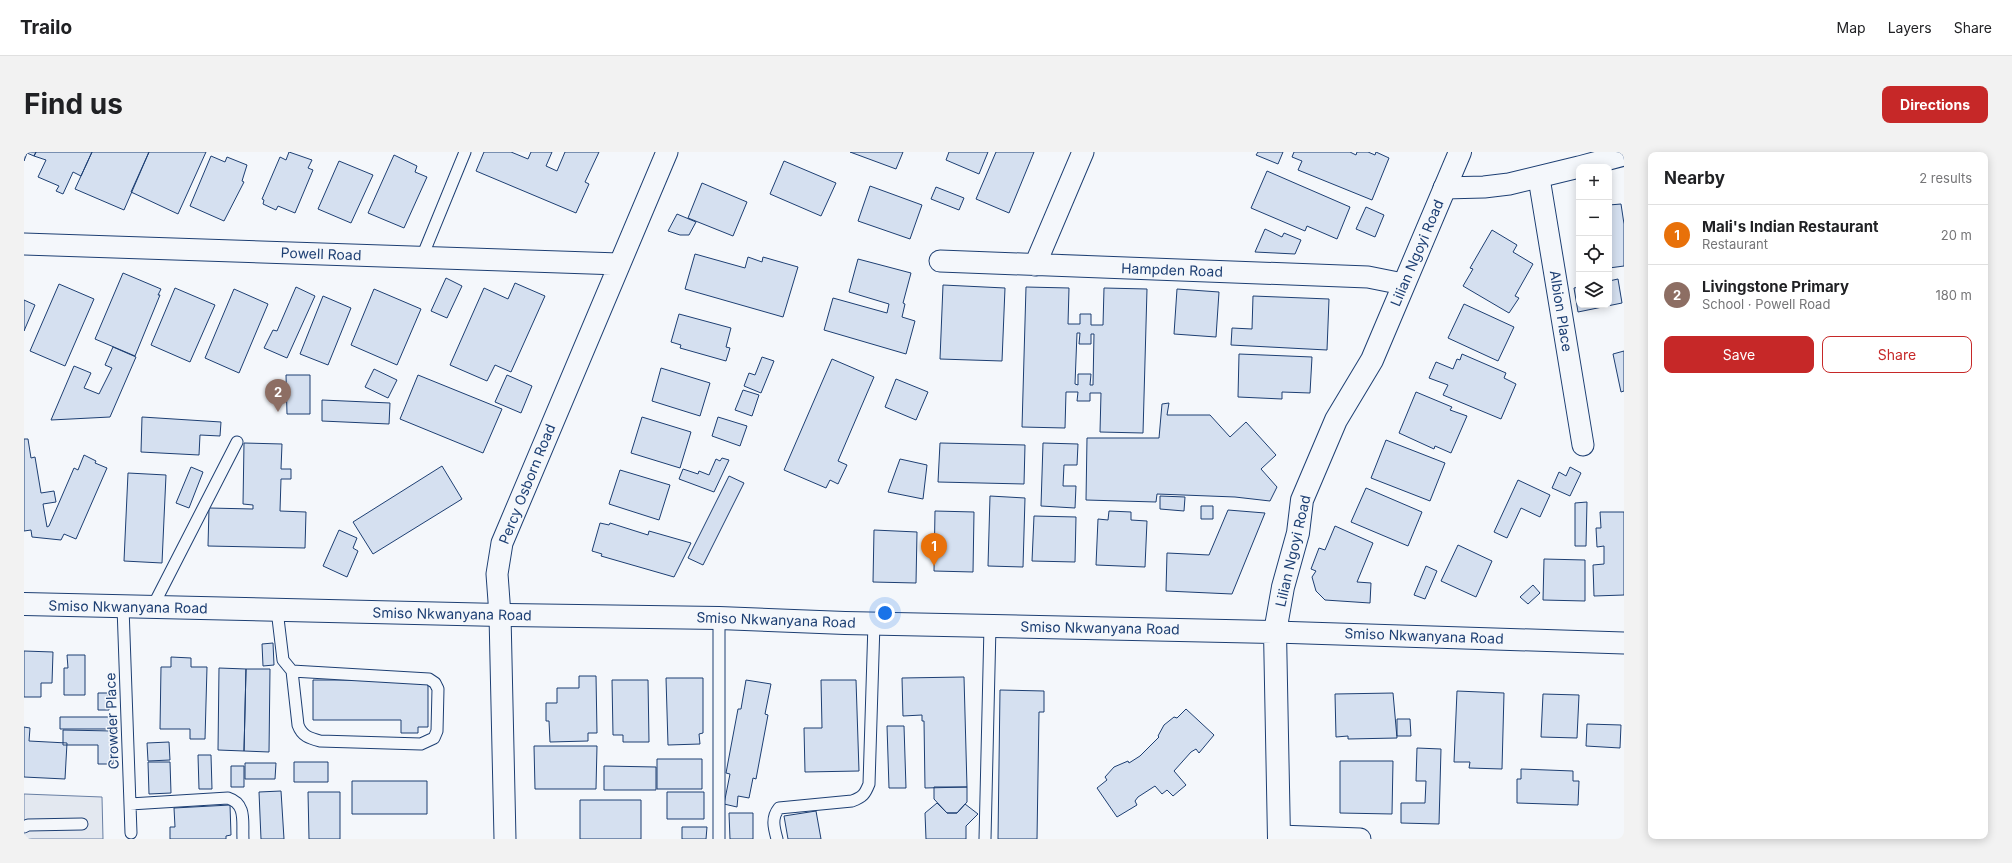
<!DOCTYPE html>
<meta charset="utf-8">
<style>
:root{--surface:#fff;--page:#f2f2f2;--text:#202124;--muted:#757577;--line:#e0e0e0;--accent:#c62828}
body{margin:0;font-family:Inter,sans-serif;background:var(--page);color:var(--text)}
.controls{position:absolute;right:12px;top:12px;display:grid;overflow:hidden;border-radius:8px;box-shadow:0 2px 10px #0003}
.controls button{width:36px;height:36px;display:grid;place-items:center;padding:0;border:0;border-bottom:1px solid var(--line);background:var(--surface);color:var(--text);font:20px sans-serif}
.you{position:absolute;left:861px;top:461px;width:14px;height:14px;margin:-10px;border:3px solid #fff;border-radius:50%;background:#1a73e8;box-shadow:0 0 0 6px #1a73e833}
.badge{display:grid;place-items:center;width:26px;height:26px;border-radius:50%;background:var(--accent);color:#fff;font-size:13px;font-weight:700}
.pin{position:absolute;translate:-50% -33px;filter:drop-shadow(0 1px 2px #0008)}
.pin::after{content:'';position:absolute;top:21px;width:14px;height:12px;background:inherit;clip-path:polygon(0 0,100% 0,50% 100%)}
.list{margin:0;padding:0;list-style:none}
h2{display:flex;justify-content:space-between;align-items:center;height:52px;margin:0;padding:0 16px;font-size:17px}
h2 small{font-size:13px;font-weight:400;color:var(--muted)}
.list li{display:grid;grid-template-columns:26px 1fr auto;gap:12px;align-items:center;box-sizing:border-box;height:60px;padding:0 16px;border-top:1px solid var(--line)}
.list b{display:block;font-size:15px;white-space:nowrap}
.list p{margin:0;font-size:13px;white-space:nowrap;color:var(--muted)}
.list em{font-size:13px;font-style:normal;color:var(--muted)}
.actions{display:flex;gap:8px;padding:12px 16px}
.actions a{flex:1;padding:9px 0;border:1px solid var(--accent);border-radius:8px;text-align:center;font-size:14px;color:var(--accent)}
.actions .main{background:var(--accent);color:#fff}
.icon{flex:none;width:22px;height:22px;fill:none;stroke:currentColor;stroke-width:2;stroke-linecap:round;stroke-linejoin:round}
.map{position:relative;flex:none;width:1600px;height:687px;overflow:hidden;border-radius:8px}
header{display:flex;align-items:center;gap:24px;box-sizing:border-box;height:56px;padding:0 20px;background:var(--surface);border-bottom:1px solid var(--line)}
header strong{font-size:19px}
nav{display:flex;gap:22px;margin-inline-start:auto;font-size:14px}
.intro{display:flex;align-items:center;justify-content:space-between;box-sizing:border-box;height:96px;padding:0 24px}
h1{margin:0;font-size:28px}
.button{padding:10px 18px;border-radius:8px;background:var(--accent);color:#fff;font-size:14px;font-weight:700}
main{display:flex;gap:24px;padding:0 24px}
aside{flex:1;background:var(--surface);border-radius:8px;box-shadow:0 2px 10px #0003}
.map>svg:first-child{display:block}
.parking{fill:#e3e8f0;stroke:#687fa3}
.building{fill:#d5e0f0;stroke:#1d3f73;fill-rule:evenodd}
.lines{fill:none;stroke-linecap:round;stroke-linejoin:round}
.lane-casing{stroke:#1d3f73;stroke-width:13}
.street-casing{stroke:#1d3f73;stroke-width:23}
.secondary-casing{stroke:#1d3f73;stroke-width:24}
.lane{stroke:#f4f7fb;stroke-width:11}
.street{stroke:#f4f7fb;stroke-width:21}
.secondary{stroke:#f4f7fb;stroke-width:22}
.labels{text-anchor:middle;stroke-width:3;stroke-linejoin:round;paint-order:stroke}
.street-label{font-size:14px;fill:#1d3f73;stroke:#f4f7fb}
</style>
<header>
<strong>Trailo</strong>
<nav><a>Map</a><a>Layers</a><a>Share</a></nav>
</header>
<div class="intro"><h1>Find us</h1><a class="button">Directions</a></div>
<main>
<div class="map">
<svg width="1600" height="687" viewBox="0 0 1600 687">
<rect width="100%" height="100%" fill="#f4f7fb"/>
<path class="parking" d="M 0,642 L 78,645 L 79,687 L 0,687 Z"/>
<path class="building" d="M 0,0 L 12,0 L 10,4 L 3,1 L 0,9 Z
M 12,0 L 68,0 L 57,24 L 49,20 L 39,42 L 32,39 L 35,34 L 14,25 L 22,8 L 10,4 Z
M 68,0 L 125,0 L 100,58 L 51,37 Z
M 125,0 L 182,0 L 154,62 L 107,40 Z
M 265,0 L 288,8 L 284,16 L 289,18 L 271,61 L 254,54 L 252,58 L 239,52 L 240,48 L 238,47 L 256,5 L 262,8 Z
M 460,0 L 487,0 L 504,7 L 507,0 L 528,0 L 522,14 L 533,19 L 541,0 L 575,0 L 561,30 L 565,32 L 552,61 L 452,19 Z
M 826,0 L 879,0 L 872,17 Z
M 925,0 L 964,0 L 955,22 L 922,8 Z
M 972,0 L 1010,0 L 985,61 L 952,47 Z
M 1234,0 L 1259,0 L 1254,12 L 1232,3 Z
M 1270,0 L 1326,0 L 1332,3 L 1333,0 L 1344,0 L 1351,3 L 1352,0 L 1365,6 L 1348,48 L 1274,18 L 1278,9 L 1268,5 Z
M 370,3 L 393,14 L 391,20 L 403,25 L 380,76 L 344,61 Z
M 187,4 L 201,10 L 203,5 L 223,13 L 218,29 L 220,30 L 200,69 L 166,54 Z
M 315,9 L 349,23 L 327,71 L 294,57 Z
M 760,9 L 812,31 L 797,64 L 746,42 Z
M 1243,19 L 1326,55 L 1313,87 L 1283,74 L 1281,79 L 1227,56 Z
M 678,31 L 723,50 L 709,84 L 664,66 Z
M 846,34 L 898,53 L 886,87 L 834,69 Z
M 912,35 L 940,46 L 935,58 L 907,47 Z
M 1597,52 L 1600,72 L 1600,114 L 1585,116 L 1585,53 Z
M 1342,55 L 1360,63 L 1351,85 L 1332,77 Z
M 653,62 L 672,70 L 665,83 L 656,83 L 644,79 Z
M 1241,77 L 1258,85 L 1260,81 L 1277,88 L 1271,102 L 1231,100 Z
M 1468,78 L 1493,93 L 1489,100 L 1509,112 L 1491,144 L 1495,146 L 1485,161 L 1439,134 L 1449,117 L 1446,116 Z
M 671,102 L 721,116 L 724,105 L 738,110 L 739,105 L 774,115 L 759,165 L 661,137 Z
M 834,107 L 887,121 L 879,151 L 881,152 L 878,165 L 891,169 L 882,202 L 800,178 L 809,146 L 863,161 L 865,152 L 825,140 Z
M 99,121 L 137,137 L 134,143 L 136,143 L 111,204 L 71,187 Z
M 422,126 L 438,134 L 423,166 L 407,159 Z
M 1594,127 L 1598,151 L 1554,160 L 1550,136 L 1555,135 L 1555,153 L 1585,153 L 1585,129 Z
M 491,131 L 521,144 L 487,220 L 471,213 L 463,229 L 426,213 L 460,136 L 484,147 Z
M 35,132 L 70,147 L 41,214 L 6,199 Z
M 919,133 L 981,136 L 978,209 L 916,207 Z
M 272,135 L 291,144 L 263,206 L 240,196 L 249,178 L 253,179 Z
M 1002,135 L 1045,136 L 1044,172 L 1056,172 L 1056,162 L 1067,162 L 1067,173 L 1079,173 L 1080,136 L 1123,137 L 1119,281 L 1076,280 L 1077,241 L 1066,241 L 1066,249 L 1053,249 L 1054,240 L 1042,240 L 1041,276 L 998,275 ZM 1053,181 L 1056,181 L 1055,192 L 1067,192 L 1067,182 L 1070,182 L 1069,233 L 1066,233 L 1067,222 L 1054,222 L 1054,233 L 1051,232 Z
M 151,136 L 191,153 L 166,210 L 127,193 Z
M 210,137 L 244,152 L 215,221 L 181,206 Z
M 350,137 L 397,157 L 373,213 L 327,193 Z
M 1153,137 L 1195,140 L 1192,185 L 1150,182 Z
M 299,144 L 327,156 L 304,213 L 276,202 Z
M 1229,144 L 1305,147 L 1303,198 L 1207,193 L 1208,176 L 1228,177 Z
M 0,148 L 11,153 L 0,179 Z
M 1440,152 L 1490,175 L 1474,209 L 1424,186 Z
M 655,162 L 707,176 L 702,195 L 706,196 L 702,209 L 656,196 L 657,193 L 647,190 Z
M 89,195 L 112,205 L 86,265 L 27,268 L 50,214 L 67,221 L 60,236 L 75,242 L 88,216 L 81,213 Z
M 1600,199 L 1600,239 L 1597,240 L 1589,202 Z
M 1215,202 L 1288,205 L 1286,241 L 1258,240 L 1258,247 L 1214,245 Z
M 1438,202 L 1482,221 L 1480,226 L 1492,232 L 1477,267 L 1419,243 L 1424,233 L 1405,226 L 1412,210 L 1429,217 L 1433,207 L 1436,208 Z
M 738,205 L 750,209 L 737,241 L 720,234 L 725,221 L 731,223 Z
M 808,207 L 850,225 L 814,309 L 823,313 L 814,332 L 806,328 L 802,336 L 760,318 Z
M 637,216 L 686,231 L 676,264 L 628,249 Z
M 350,217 L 373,228 L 364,246 L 341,235 Z
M 262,223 L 286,223 L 286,262 L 263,262 Z
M 394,223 L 478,257 L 459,301 L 376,267 Z
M 483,223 L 508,234 L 497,261 L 471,250 Z
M 872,227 L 904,240 L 892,268 L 861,255 Z
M 719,238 L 735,243 L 728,264 L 711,258 Z
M 1392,240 L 1428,255 L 1426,258 L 1443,264 L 1427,301 L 1411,294 L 1410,297 L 1375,281 Z
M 298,248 L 366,251 L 365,272 L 298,269 Z
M 1145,251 L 1143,263 L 1186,263 L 1206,285 L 1222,270 L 1252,303 L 1237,317 L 1253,335 L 1246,349 L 1211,345 L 1133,342 L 1132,350 L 1062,348 L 1063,286 L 1135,286 L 1138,252 Z
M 118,265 L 197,270 L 196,284 L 176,283 L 175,303 L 117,300 Z
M 618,265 L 667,280 L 656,316 L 607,301 Z
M 694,265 L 723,274 L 716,294 L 688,284 Z
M 0,287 L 4,287 L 7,306 L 11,305 L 17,341 L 30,339 L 32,350 L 19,352 L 23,375 L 25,374 L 50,316 L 54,318 L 60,303 L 72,309 L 71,311 L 83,316 L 52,387 L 40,382 L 37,388 L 8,385 L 7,378 L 0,379 Z
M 1362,288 L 1421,311 L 1406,349 L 1347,326 Z
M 220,291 L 258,292 L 257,317 L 267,317 L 267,327 L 257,327 L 256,359 L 282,360 L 281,396 L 184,394 L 185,356 L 229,357 L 229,353 L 219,352 Z
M 916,291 L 1001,293 L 1000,332 L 914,330 Z
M 1019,291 L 1054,292 L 1053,313 L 1040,313 L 1039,334 L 1052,334 L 1051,356 L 1017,354 Z
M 698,306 L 705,308 L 690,340 L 655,327 L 659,317 L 674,322 L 675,319 L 685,323 L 692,307 L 696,309 Z
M 876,307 L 903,313 L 899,347 L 864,340 Z
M 418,314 L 438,347 L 349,402 L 329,370 Z
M 167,315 L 179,320 L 165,356 L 152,351 Z
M 1546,315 L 1557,321 L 1546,344 L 1528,336 L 1535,320 L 1542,324 Z
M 596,318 L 646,333 L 635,368 L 585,352 Z
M 104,321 L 142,323 L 138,411 L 100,409 Z
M 705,324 L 720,331 L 679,413 L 664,406 Z
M 1494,328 L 1526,343 L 1516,365 L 1497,356 L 1483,386 L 1470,380 Z
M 1342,336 L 1398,360 L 1384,394 L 1327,370 Z
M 966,344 L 1001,346 L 999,415 L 964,414 Z
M 1136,344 L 1161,345 L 1160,359 L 1136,357 Z
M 1563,350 L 1562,394 L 1551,394 L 1551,351 Z
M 1177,354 L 1189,354 L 1189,367 L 1177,367 Z
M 1204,358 L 1241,361 L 1208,442 L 1142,439 L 1143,401 L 1185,403 Z
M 911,359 L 950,360 L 949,420 L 910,419 Z
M 1085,359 L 1107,360 L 1107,368 L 1123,369 L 1121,415 L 1072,413 L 1074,367 L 1084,368 Z
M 1576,360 L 1600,360 L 1600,443 L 1570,444 L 1569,413 L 1580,412 L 1580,394 L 1573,395 L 1572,376 L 1577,376 Z
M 1010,364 L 1052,365 L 1051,410 L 1008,409 Z
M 576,371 L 585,373 L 586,371 L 624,383 L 625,379 L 667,391 L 650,425 L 577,404 L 578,402 L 568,399 Z
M 1311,374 L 1349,391 L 1333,430 L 1347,431 L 1346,451 L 1301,448 L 1292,439 L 1288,425 L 1292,419 L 1287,417 L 1295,396 L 1301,398 Z
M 315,378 L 333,386 L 329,396 L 334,399 L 323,425 L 299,414 Z
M 850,378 L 893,380 L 892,431 L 849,430 Z
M 1434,393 L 1468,409 L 1452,445 L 1417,429 Z
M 1520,407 L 1561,408 L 1561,449 L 1519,448 Z
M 1402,414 L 1413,419 L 1401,447 L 1390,443 Z
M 1509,433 L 1516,441 L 1504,452 L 1496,445 Z
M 249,491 L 250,513 L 239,514 L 238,492 Z
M 0,499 L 29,500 L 28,531 L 17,531 L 17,545 L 0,545 Z
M 43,503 L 61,503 L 61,543 L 40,543 L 40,516 L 44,516 Z
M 147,505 L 167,506 L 167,515 L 183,515 L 181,587 L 166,587 L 166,577 L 136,577 L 137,515 L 147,515 Z
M 195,516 L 222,517 L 220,599 L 194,598 Z
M 222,517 L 246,517 L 245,600 L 220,599 Z
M 555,524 L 572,524 L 573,581 L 564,581 L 564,589 L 526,590 L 525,569 L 522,569 L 522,551 L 533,551 L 533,536 L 555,536 Z
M 940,525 L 943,635 L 901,636 L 900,569 L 898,569 L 898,563 L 879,564 L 878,526 Z
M 642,526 L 679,526 L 679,581 L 675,582 L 676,592 L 644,593 Z
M 289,528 L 404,528 L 404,575 L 394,575 L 394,581 L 377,581 L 377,568 L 289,568 Z
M 588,528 L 624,528 L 625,590 L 599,590 L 599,583 L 589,583 Z
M 722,528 L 747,532 L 741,562 L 744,563 L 732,627 L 729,626 L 725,646 L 714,644 L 713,655 L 700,652 L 706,622 L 702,621 L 714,557 L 717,557 Z
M 797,528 L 832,528 L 835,619 L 781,620 L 780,576 L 798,576 Z
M 976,538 L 1020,539 L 1020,560 L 1015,560 L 1013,687 L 974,687 Z
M 1433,539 L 1480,541 L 1478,617 L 1445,616 L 1446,610 L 1430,610 Z
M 74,541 L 84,541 L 85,558 L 74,558 Z
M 1369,541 L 1373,586 L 1324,587 L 1324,584 L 1312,585 L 1311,542 Z
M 1519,542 L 1555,543 L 1553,586 L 1517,585 Z
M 1162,557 L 1190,583 L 1175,601 L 1172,597 L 1167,600 L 1150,619 L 1162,633 L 1149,644 L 1143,638 L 1138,642 L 1131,634 L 1114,645 L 1111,649 L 1113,653 L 1093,665 L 1073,636 L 1083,628 L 1081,625 L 1090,615 L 1104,609 L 1105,611 L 1116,604 L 1135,585 L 1134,584 L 1140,573 L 1150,565 L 1153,566 Z
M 36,565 L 86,565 L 86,577 L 36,577 Z
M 1373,567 L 1386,567 L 1387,584 L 1373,584 Z
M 1563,572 L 1597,573 L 1596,596 L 1562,594 Z
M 863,574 L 880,574 L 882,636 L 865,636 Z
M 0,575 L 6,576 L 5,589 L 43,591 L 41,627 L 0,625 Z
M 39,578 L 89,579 L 89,612 L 74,612 L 74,593 L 39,593 Z
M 145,590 L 146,608 L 124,609 L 123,591 Z
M 510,594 L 573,594 L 572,637 L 511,637 Z
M 1393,596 L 1417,597 L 1415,672 L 1377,671 L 1377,651 L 1401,651 L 1402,629 L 1392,629 Z
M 174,603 L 187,603 L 188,637 L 175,637 Z
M 633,607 L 678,607 L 678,637 L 633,637 Z
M 1316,609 L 1369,609 L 1368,662 L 1316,661 Z
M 124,610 L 146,610 L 147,641 L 125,642 Z
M 270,610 L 304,610 L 304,630 L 270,630 Z
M 221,611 L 252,611 L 251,627 L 221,627 Z
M 207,614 L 220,614 L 220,635 L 207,635 Z
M 580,614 L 632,615 L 632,638 L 580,638 Z
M 1497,617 L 1549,619 L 1549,629 L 1555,629 L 1554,653 L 1493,651 L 1493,627 L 1497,627 Z
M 328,629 L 403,629 L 403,662 L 328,662 Z
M 910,635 L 943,635 L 943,650 L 933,661 L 923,661 L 910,647 Z
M 257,639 L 260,687 L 237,687 L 235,640 Z
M 284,640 L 316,640 L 316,687 L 285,687 Z
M 643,640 L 680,640 L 680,667 L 643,667 Z
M 556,648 L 617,648 L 617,687 L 556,687 Z
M 913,651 L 923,661 L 933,661 L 941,652 L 954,662 L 942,674 L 942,687 L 902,687 L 901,661 Z
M 206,653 L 207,683 L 202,684 L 202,687 L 146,687 L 146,675 L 151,675 L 150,656 Z
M 792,659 L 797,687 L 764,687 L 760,664 Z
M 705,661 L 729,661 L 729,687 L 706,687 Z
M 658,675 L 683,675 L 682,687 L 658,687 Z"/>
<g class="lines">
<defs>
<path id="lane" d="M 398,105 L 441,0
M 99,455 L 107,681
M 128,456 L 213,290
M 253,458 L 259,508 L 268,519 L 405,527 L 411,531 L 414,537 L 413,579 L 410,586 L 397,592 L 296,589 C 285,586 278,584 274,573 L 268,519
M 106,652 L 204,646 C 223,652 218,670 219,687
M 0,675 L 4,673 L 58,672
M 695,687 L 695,466
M 753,687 C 750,676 747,666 755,656 L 828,649 C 839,645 841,642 845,632 L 850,471
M 961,687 L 966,474"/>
<path id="street" d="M 1555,15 L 1600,3
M 1515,26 L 1559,293
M 1420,36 L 1460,35 L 1485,32 L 1555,15
M 0,92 L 595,112
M 916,109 L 1344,125 L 1379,132
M 1011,113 L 1059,0
M 1251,480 L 1600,491
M 1255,684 L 1336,687
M 481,687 L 476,463 L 473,422 L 478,391 L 643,0"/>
<path id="secondary" d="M 0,452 L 476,463 L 695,466 L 821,471 L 1251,480
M 1255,687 L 1251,480 L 1259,435 L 1274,381 L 1278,348 L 1312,268 L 1348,208 L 1436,0"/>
</defs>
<use href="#lane" class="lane-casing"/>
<use href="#street" class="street-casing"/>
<use href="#secondary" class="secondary-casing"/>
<use href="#lane" class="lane"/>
<use href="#street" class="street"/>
<use href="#secondary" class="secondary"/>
</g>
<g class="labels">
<g class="street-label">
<text transform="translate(1393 101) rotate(-67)" y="5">Lilian Ngoyi Road</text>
<text transform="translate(297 102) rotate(2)" y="5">Powell Road</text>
<text transform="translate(1148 118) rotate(2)" y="5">Hampden Road</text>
<text transform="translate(1537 159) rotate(81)" y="5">Albion Place</text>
<text transform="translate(503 332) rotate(-68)" y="5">Percy Osborn Road</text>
<text transform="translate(1269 399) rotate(-77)" y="5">Lilian Ngoyi Road</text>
<text transform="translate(104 455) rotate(1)" y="5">Smiso Nkwanyana Road</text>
<text transform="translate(428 462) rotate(1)" y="5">Smiso Nkwanyana Road</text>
<text transform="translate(752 468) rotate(2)" y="5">Smiso Nkwanyana Road</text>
<text transform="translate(1076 476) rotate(1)" y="5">Smiso Nkwanyana Road</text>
<text transform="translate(1400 484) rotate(2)" y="5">Smiso Nkwanyana Road</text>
<text transform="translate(88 569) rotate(-92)" y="5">Crowder Place</text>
</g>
</g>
</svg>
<div class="controls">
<button>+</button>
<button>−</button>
<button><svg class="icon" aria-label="locate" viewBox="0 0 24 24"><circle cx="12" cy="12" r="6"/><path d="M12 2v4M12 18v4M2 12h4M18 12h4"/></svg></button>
<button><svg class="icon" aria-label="layers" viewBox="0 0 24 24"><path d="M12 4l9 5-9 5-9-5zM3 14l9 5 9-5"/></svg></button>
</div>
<div class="you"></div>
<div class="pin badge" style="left:910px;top:414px;background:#e8710a">1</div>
<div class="pin badge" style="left:254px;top:260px;background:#8d6e63">2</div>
</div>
<aside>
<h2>Nearby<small>2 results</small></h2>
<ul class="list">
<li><span class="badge" style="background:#e8710a">1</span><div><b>Mali's Indian Restaurant</b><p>Restaurant</p></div><em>20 m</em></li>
<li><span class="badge" style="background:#8d6e63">2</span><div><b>Livingstone Primary</b><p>School · Powell Road</p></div><em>180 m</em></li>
</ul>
<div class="actions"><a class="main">Save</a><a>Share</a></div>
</aside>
</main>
